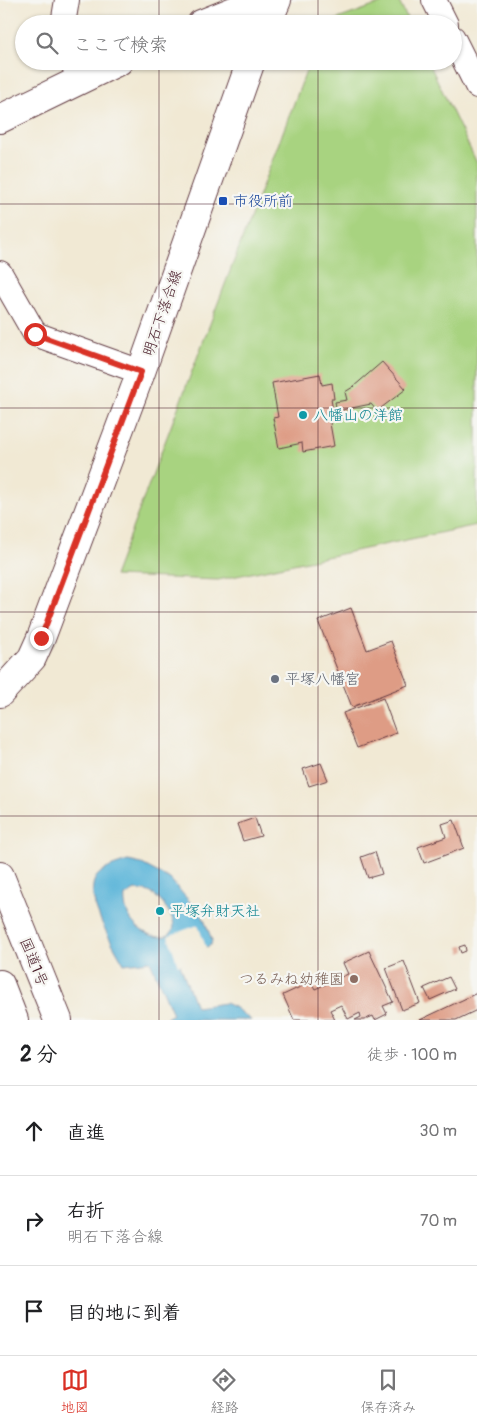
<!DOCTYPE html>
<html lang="ja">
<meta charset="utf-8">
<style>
:root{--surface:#fff;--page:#f6f6f6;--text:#202124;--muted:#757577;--line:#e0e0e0;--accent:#d93025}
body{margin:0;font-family:Pangolin,"Klee One",sans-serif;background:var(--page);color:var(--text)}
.stop{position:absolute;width:15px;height:15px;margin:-11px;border:4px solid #d93025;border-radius:50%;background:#fff}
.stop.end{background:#d93025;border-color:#fff;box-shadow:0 1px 5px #0008}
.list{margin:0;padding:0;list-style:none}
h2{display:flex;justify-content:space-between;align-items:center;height:65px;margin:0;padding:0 20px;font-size:21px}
h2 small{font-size:16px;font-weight:400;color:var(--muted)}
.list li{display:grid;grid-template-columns:32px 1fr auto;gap:15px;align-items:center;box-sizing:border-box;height:90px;padding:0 20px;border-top:1px solid var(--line)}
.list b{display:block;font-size:19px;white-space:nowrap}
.list p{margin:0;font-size:16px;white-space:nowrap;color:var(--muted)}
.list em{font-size:16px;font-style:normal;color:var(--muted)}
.icon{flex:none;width:28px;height:28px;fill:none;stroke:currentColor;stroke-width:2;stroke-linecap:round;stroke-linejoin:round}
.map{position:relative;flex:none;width:477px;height:1020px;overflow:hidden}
.search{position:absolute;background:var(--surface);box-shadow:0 1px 4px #0004;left:15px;right:15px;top:15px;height:55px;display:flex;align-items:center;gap:12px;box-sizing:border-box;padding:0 18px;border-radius:28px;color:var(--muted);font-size:19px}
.sheet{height:335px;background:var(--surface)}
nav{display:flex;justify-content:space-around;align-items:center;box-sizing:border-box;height:70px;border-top:1px solid var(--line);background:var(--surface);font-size:14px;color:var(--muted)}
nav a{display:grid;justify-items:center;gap:2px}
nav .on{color:var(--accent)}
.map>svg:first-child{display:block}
.green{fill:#a8d380;stroke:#797956}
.water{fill:#5cb5d9;stroke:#536a82;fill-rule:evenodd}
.pier{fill:#f1e9d4}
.building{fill:#de9c85}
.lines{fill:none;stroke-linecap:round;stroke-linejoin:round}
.minor-casing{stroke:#633d44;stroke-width:26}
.tertiary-casing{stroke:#633d44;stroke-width:30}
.secondary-casing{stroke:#633d44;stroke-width:30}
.trunk-casing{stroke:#633d44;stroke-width:30}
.minor{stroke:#fff;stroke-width:24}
.tertiary{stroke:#fff;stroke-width:28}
.secondary{stroke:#fff;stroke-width:28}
.trunk{stroke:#fff;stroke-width:28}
.route{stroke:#d93025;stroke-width:6}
.grid{fill:none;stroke:#4a1f2b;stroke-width:1;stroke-opacity:0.55}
.transit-dot{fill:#1a4fb4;stroke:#f6f6f2;stroke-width:2}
.culture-dot{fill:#0f9aa8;stroke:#f6f6f2;stroke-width:2}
.worship-dot{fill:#6b7280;stroke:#f6f6f2;stroke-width:2}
.education-dot{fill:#8d6e63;stroke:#f6f6f2;stroke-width:2}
.labels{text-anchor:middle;stroke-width:4.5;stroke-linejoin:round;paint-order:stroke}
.transit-label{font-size:15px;fill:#164399;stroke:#f6f6f2;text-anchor:start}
.street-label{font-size:15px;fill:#4a1f2b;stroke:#f6f6f2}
.culture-label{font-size:15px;fill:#0d838f;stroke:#f6f6f2;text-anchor:start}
.worship-label{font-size:15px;fill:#5b616d;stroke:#f6f6f2;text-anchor:start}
.education-label{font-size:15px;fill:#785e54;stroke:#f6f6f2;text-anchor:end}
</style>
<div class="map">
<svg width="477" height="1020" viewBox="0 0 477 1020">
<rect width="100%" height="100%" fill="#f6f6f2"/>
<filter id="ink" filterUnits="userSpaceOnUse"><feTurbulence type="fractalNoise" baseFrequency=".02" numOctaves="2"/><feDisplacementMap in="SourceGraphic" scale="10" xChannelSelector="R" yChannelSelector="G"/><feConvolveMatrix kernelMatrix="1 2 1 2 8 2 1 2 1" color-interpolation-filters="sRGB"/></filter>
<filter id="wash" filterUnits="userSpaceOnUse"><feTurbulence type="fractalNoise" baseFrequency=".0096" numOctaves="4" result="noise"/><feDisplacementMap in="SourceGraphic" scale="20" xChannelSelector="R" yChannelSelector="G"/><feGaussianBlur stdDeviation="1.12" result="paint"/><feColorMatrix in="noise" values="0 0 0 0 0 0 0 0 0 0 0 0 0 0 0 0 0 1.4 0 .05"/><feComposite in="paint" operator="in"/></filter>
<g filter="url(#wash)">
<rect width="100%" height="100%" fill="#f1e9d4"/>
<path class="green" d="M 390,0 L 398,0 L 410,24 L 324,24 Z
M 310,61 L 428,61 L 477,163 L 477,525 L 218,580 L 114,576 Z"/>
<path class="water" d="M 128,861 L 142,864 L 170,879 L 203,917 L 212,940 L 211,945 L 178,959 L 196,1007 L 225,1003 L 234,1007 L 251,1020 L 163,1020 L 173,1014 L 150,961 L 124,964 C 114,946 84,899 95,879 C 100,869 118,864 128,861 ZM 135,890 C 140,891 146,890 151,893 C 160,898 183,924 170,934 C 158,943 135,929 130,918 C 126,911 124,903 125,896 Z"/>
<path class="pier" d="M 198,925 L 207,950 L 181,960 L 183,963 L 178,965 L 168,936 Z"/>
<g id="blocks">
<path class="building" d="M 382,362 L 406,389 L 377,411 L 371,404 L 337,411 L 335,402 L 347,400 L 345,392 L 353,387 Z
M 320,374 L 322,385 L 332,383 L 334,399 L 331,399 L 333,411 L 328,412 L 334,446 L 303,452 L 302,443 L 279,448 L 273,418 L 278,417 L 272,383 Z
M 351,608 L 367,650 L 391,641 L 408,685 L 352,707 L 318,621 Z
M 383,698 L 396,733 L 357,748 L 343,713 Z
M 321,763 L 328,780 L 309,786 L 303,769 Z
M 255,818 L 261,836 L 243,841 L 237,824 Z
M 454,820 L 464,848 L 424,863 L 418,847 L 446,837 L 442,824 Z
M 375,852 L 382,874 L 368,878 L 361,857 Z
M 465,945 L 466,951 L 461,953 L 459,947 Z
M 369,951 L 393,1002 L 383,1006 L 387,1014 L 375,1020 L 373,1016 L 364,1020 L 355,1020 L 361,1017 L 360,1013 L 348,1019 L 341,1005 L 330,1010 L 335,1020 L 294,1020 L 283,995 L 311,982 L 315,989 L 348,974 L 343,963 Z
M 404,961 L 420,1003 L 402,1010 L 386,968 Z
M 449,977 L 455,989 L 430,1000 L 424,988 Z
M 477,993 L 477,1010 L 456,1020 L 420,1020 Z"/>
</g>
</g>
<g filter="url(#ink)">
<use href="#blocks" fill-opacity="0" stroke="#633d44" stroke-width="1"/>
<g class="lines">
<defs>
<path id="minor" d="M 434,0 L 446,24
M 63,24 L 67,0
M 453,38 L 477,86
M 72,61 L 80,80
M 0,273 L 35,334 L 141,372"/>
<path id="tertiary" d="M 201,24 L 261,0
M 0,119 L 119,61"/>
<path id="secondary" d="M 267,24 L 277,0
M 0,693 L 32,658 L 41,638 L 141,372 L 251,61"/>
<path id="trunk" d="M 0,876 L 58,1020
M 0,984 L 14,1020"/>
</defs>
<use href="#minor" class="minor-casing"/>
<use href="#tertiary" class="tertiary-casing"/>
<use href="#secondary" class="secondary-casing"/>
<use href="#trunk" class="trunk-casing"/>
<use href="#minor" class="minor"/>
<use href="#tertiary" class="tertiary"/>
<use href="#secondary" class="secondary"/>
<use href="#trunk" class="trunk"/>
</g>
</g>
<g class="lines" filter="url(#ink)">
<path class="route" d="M 35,334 L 141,372 L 41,638"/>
</g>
<path class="grid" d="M 159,0 L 159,24M 318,0 L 318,24M 159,61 L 159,1020M 318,61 L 318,1020M 0,204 L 477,204M 0,408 L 477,408M 0,612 L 477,612M 0,816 L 477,816"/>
<rect class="transit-dot" x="218" y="196" width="10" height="10" rx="2.5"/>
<g class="culture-dot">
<circle cx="303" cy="415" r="5"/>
<circle cx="160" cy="911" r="5"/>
</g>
<circle class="worship-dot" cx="275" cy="679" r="5"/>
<circle class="education-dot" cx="354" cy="979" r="5"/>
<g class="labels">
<g class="transit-label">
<text x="233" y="206">市役所前</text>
</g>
<g class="street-label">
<text transform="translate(162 313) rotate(-71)" y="5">明石下落合線</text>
<text transform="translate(34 962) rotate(68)" y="5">国道1号</text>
</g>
<g class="culture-label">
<text x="313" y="420">八幡山の洋館</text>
<text x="170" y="916">平塚弁財天社</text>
</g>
<g class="worship-label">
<text x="285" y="684">平塚八幡宮</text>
</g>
<g class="education-label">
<text x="344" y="984">つるみね幼稚園</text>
</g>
</g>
</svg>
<div class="stop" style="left:35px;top:334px"></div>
<div class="stop end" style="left:41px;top:638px"></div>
<div class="search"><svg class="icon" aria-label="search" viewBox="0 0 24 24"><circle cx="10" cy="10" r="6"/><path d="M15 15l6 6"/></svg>ここで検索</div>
</div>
<section class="sheet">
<h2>2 分<small>徒歩 · 100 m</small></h2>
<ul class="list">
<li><svg class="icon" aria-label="ahead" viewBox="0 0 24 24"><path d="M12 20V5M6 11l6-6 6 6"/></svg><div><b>直進</b></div><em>30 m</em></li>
<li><svg class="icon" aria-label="right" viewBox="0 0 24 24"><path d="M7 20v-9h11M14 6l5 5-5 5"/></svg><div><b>右折</b><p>明石下落合線</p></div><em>70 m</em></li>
<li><svg class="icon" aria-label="arrive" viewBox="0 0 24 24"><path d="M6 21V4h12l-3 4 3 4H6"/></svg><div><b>目的地に到着</b></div></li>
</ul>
</section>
<nav>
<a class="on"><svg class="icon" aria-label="map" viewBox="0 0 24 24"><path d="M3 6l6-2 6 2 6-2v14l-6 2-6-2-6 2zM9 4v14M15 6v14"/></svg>地図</a>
<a><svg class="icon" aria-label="directions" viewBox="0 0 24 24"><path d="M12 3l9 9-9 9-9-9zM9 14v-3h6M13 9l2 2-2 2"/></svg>経路</a>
<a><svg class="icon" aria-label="saved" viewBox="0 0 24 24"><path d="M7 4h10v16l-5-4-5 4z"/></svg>保存済み</a>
</nav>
